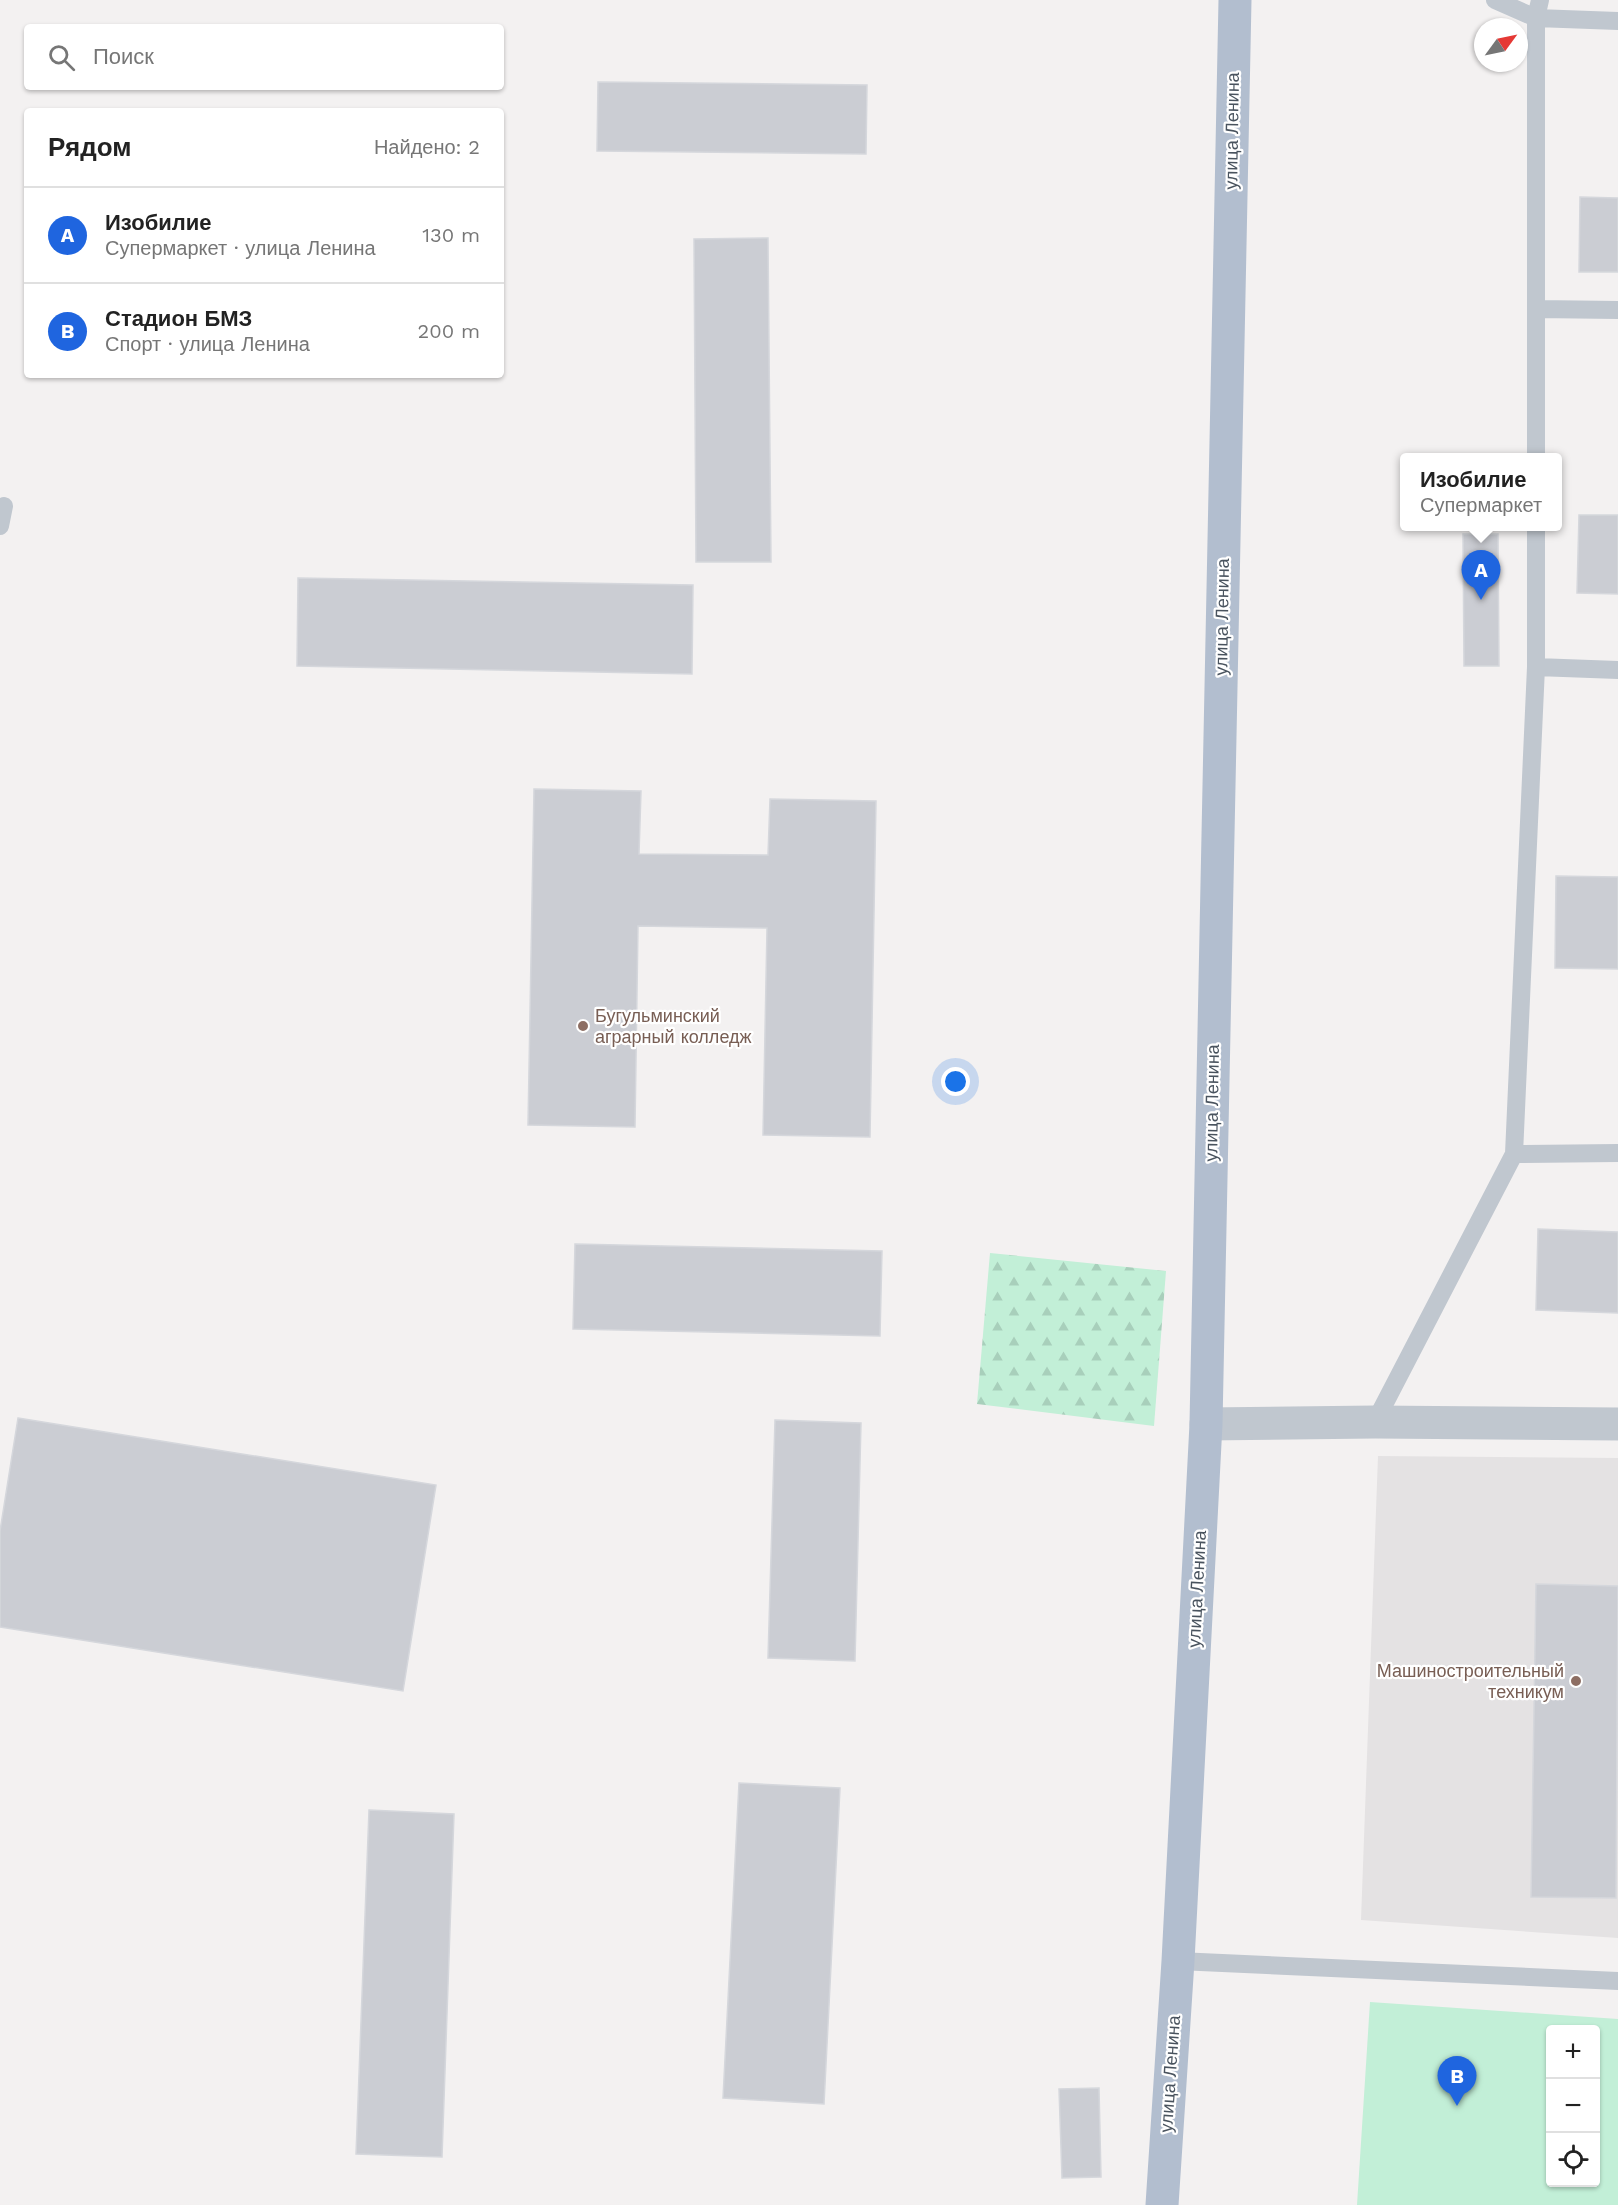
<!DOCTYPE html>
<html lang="ru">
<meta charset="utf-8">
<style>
:root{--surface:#fff;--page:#f6f6f6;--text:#222;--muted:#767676;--line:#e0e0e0;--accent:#1f65df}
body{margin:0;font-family:"Work Sans",sans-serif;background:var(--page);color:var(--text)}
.controls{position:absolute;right:18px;bottom:18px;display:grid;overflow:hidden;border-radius:6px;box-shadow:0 2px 4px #0004}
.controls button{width:54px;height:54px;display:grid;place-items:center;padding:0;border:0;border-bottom:2px solid var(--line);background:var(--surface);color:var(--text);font:30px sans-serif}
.compass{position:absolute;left:1474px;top:18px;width:54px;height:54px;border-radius:50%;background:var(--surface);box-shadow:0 2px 4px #0004;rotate:57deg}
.you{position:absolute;left:956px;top:1082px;width:21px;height:21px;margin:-15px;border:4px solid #fff;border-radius:50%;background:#1a73e8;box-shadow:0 0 0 9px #1a73e833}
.badge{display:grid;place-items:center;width:39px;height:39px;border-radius:50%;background:var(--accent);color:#fff;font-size:20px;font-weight:700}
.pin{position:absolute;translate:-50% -50px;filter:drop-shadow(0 2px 3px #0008)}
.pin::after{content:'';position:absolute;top:32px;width:21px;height:18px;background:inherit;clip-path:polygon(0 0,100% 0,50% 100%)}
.popup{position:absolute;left:1400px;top:453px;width:162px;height:78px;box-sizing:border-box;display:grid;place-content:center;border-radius:6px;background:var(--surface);filter:drop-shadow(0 2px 4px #0005);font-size:20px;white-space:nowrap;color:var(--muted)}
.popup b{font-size:22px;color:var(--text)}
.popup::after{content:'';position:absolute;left:50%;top:100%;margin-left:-12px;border:12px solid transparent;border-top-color:var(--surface)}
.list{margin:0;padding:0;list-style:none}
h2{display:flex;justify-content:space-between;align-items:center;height:78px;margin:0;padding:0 24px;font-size:26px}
h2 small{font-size:20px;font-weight:400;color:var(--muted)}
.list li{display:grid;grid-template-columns:39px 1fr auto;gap:18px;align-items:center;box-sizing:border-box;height:96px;padding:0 24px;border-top:2px solid var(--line)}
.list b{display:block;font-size:22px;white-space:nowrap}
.list p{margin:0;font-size:20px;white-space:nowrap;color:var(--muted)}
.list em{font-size:20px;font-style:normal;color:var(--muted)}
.icon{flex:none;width:33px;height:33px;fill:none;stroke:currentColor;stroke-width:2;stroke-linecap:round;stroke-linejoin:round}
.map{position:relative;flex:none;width:1618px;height:2205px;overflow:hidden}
.search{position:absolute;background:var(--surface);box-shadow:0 2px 4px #0004;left:24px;top:24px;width:480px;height:66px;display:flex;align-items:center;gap:15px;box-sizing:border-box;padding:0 21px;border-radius:6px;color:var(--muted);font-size:22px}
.panel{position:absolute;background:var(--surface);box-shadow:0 2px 4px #0004;left:24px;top:108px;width:480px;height:270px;border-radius:6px}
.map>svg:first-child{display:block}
.education{fill:#e4e2e3}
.forest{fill:url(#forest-firs)}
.pitch{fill:#c2efd7;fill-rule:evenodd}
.building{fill:#cbcdd3;stroke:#d5d7dc;stroke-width:1.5}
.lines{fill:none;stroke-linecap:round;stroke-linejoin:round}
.service{stroke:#c0c7cf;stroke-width:18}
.tertiary{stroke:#c0c7cf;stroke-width:33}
.primary{stroke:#b2becf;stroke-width:33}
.education-dot{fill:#8d6e63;stroke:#fff;stroke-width:2}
.labels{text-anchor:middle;stroke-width:4.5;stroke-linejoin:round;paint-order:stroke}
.street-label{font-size:18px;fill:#49535e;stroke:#fff}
.education-label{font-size:18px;fill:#785e54;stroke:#fff;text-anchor:start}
</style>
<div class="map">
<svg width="1618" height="2205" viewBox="0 0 1618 2205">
<defs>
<pattern id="forest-firs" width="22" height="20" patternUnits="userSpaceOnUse" patternTransform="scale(1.5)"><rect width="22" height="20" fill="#c2efd7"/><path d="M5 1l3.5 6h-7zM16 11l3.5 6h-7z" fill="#a8cfbb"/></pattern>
</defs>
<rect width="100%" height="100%" fill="#f3f1f1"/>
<path class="education" d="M 1378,1456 L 1618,1458 L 1618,1938 L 1361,1920 Z"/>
<path class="forest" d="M 990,1253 L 1166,1271 L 1154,1426 L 977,1404 Z"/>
<path class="pitch" d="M 1370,2002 L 1618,2019 L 1618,2205 L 1357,2205 ZM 1550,2030 L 1596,2030 L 1596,2182 L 1550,2182 Z"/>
<path class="building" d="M 598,82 L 867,85 L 866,154 L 597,151 Z
M 1580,197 L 1618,198 L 1618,272 L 1579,272 Z
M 768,238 L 771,562 L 696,562 L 694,239 Z
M 1579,515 L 1618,515 L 1618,594 L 1577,593 Z
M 1463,534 L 1498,534 L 1499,666 L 1464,666 Z
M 298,578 L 693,585 L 692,674 L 297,666 Z
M 534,789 L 641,791 L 639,854 L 768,855 L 770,799 L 876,801 L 870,1137 L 763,1135 L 767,928 L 638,926 L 635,1127 L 528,1125 Z
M 1556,876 L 1618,877 L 1618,969 L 1555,968 Z
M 1538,1229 L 1618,1232 L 1618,1313 L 1536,1310 Z
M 575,1244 L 882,1251 L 880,1336 L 573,1329 Z
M 18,1418 L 436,1485 L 403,1691 L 0,1627 L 0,1531 Z
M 775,1420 L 861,1423 L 855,1661 L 768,1658 Z
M 1536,1584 L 1618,1586 L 1616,1898 L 1531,1897 Z
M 739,1783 L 840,1788 L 824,2104 L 723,2098 Z
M 369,1810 L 454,1814 L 442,2157 L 356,2154 Z
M 1099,2088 L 1101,2177 L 1062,2178 L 1059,2089 Z"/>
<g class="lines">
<path class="service" d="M 1495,0 L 1536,18 L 1618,21
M 1536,309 L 1618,310
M 1536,458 L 1536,18 L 1540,0
M 0,526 L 4,506
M 1536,667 L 1618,670
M 1514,1154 L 1618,1153
M 1375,1422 L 1514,1154 L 1536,667 L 1536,526
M 1178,1961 L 1618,1981"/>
<path class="tertiary" d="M 1206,1424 L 1375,1422 L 1618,1424"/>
<path class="primary" d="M 1162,2205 L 1178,1961 L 1206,1424 L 1235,0"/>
</g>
<g class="education-dot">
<circle cx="583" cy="1026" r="6"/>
<circle cx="1576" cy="1681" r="6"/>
</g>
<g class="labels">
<g class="street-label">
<text transform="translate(1232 131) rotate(-89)" y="6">улица Ленина</text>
<text transform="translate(1222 617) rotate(-89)" y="6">улица Ленина</text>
<text transform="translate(1212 1103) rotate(-89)" y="6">улица Ленина</text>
<text transform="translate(1197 1589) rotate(-87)" y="6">улица Ленина</text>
<text transform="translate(1170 2074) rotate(-86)" y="6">улица Ленина</text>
</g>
<g class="education-label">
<text x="595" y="1022">Бугульминский<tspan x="595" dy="21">аграрный колледж</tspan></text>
<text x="1564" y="1677" text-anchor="end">Машиностроительный<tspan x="1564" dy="21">техникум</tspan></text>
</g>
</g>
</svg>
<div class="controls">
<button>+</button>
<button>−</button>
<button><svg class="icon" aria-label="locate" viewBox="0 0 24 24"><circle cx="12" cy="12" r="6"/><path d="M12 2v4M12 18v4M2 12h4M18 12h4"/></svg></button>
</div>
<svg class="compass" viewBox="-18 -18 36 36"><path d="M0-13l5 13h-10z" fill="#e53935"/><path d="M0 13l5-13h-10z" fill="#767676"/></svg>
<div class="you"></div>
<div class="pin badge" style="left:1481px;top:600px">A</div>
<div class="popup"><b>Изобилие</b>Супермаркет</div>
<div class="pin badge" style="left:1457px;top:2106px">B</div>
<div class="search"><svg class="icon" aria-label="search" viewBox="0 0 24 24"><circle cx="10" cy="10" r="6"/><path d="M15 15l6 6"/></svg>Поиск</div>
<section class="panel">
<h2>Рядом<small>Найдено: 2</small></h2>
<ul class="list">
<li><span class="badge">A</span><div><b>Изобилие</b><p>Супермаркет · улица Ленина</p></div><em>130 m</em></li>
<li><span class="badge">B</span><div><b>Стадион БМЗ</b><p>Спорт · улица Ленина</p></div><em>200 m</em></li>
</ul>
</section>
</div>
